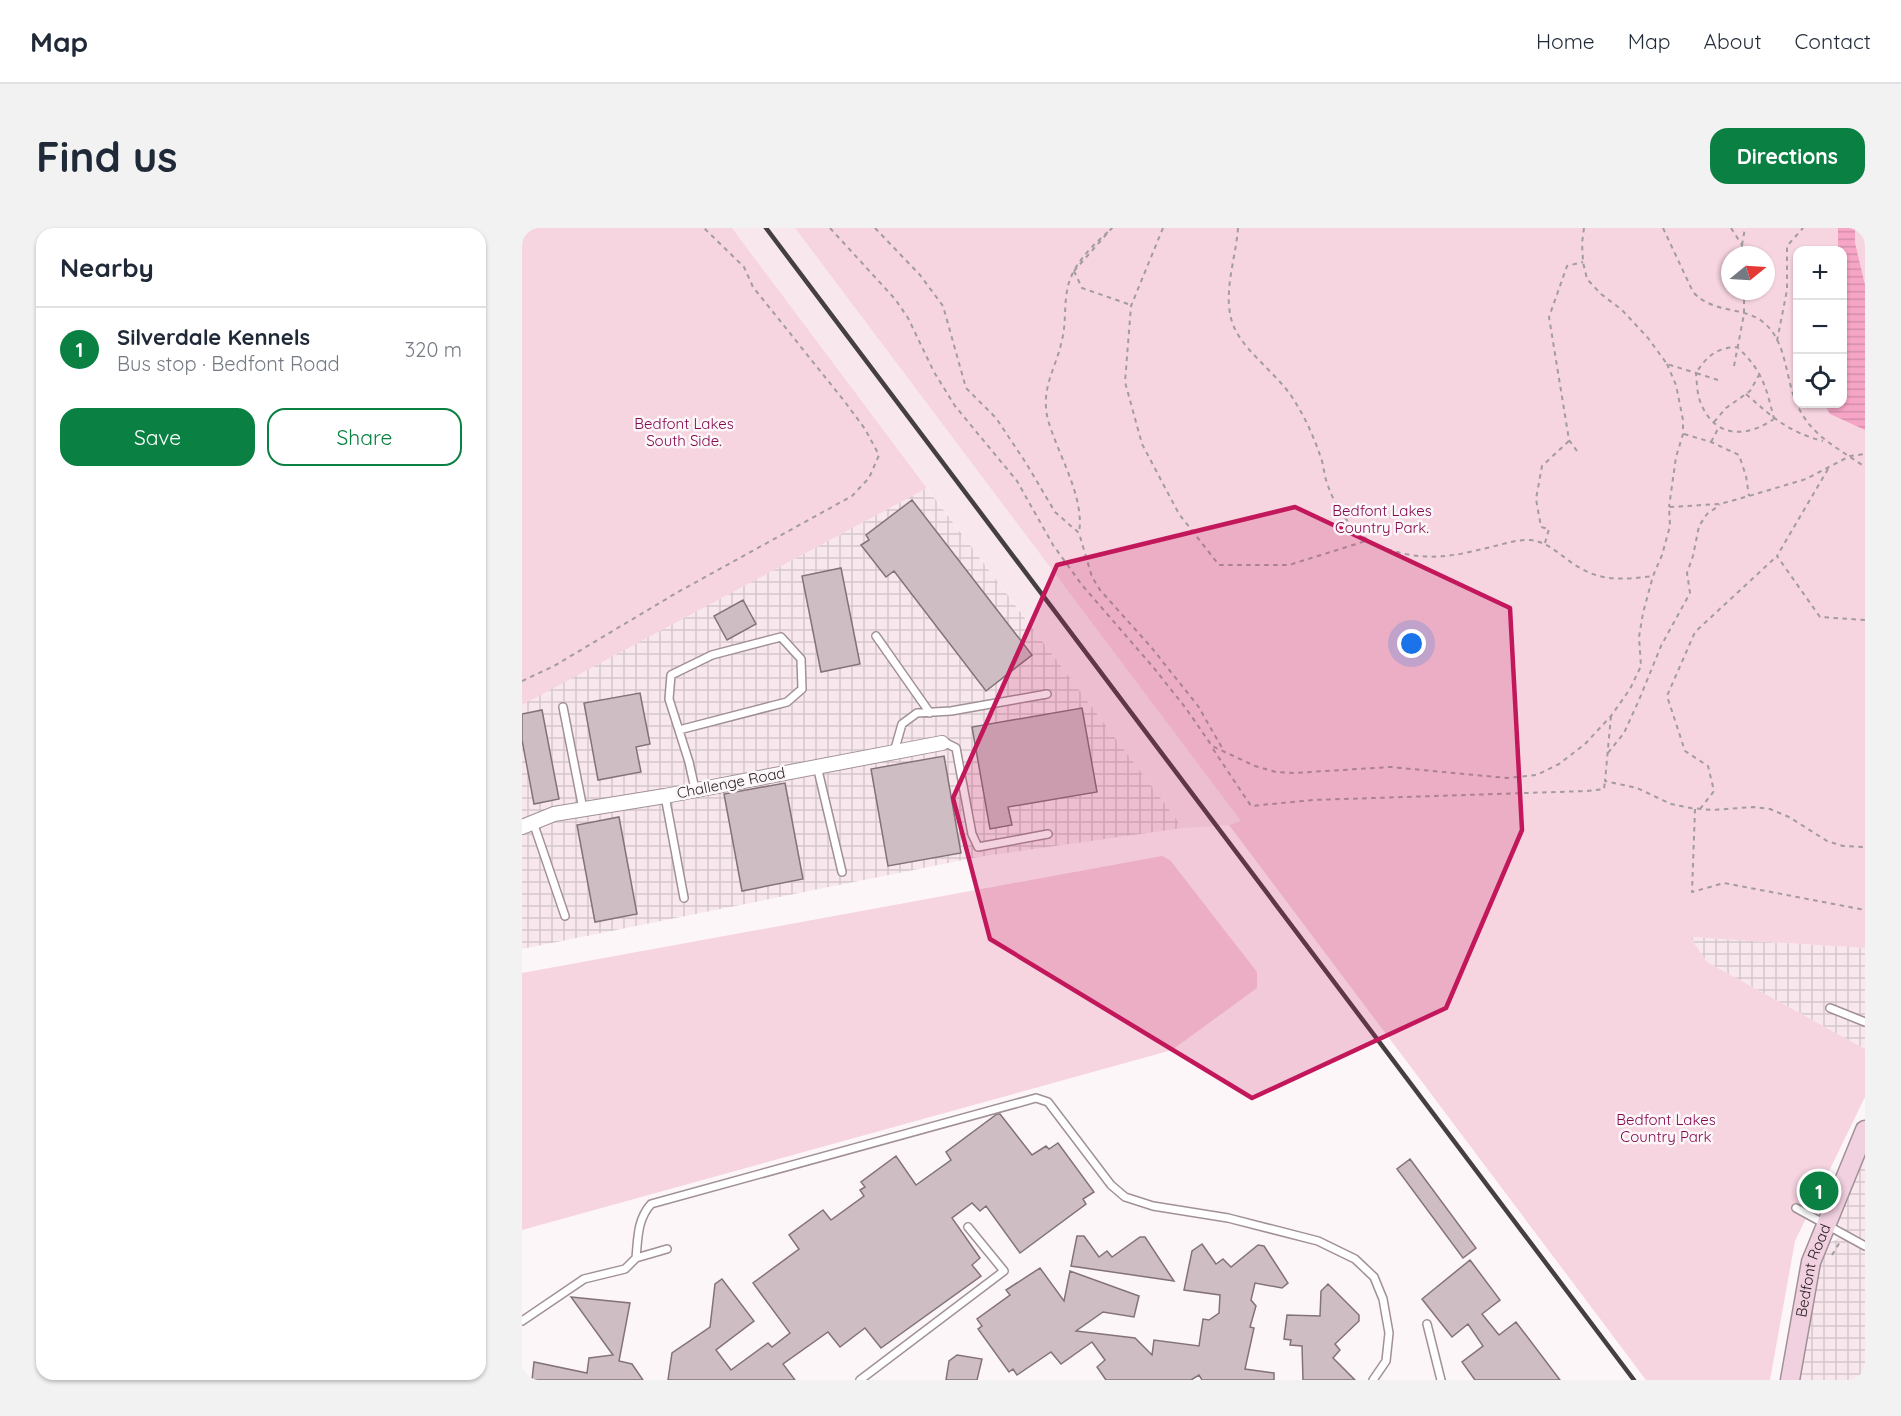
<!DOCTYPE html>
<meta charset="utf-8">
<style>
:root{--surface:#fff;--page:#f2f2f3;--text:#1f2937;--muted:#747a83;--line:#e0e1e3;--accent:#0b8043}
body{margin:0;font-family:Quicksand,sans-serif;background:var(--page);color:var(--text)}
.controls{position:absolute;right:18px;top:18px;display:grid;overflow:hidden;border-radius:12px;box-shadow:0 2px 4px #0004}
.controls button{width:54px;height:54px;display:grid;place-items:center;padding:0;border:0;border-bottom:2px solid var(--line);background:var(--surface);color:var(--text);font:30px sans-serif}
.compass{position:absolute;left:1199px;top:18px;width:54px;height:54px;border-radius:50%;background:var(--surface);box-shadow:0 2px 4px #0004;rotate:72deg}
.you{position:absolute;left:890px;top:416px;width:21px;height:21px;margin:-15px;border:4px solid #fff;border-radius:50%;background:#1a73e8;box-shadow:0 0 0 9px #1a73e833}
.badge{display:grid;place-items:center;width:39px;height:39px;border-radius:50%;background:var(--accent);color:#fff;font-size:20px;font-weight:700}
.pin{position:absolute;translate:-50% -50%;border:3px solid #fff;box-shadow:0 2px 6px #0006}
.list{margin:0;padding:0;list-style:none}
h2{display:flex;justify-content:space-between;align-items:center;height:78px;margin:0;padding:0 24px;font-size:26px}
h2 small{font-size:20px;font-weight:400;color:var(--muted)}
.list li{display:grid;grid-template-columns:39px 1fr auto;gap:18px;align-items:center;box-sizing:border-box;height:84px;padding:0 24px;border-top:2px solid var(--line)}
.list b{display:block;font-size:22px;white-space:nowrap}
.list p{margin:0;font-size:20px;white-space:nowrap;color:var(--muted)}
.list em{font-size:20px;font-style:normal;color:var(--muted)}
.actions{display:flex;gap:12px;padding:18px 24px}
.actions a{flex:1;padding:14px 0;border:2px solid var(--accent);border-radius:18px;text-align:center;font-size:21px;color:var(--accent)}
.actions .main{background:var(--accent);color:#fff}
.icon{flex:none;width:33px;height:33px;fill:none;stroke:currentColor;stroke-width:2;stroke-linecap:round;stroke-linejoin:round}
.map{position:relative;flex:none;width:1343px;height:1152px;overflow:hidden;border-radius:18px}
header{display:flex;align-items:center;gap:36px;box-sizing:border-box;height:84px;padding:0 30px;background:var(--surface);border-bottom:2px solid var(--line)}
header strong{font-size:28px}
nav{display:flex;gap:33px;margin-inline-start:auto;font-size:21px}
.intro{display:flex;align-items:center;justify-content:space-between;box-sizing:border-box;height:144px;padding:0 36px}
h1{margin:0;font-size:42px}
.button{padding:15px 27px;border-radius:18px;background:var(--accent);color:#fff;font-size:21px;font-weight:700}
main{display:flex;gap:36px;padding:0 36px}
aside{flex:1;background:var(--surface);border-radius:18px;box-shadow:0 2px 4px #0004}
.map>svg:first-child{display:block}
.built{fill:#f8e8ed}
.industrial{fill:url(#industrial-grid)}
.park{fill:#f6d4e0;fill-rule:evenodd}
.water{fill:url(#water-rules)}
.building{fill:#cebdc3;stroke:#837379;stroke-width:1.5}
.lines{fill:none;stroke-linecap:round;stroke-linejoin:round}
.lane-casing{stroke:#a19196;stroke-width:10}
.street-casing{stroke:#a19196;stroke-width:16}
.secondary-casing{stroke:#a19196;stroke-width:21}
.path{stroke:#a39c9f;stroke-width:2;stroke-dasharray:4.5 4.5;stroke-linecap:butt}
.lane{stroke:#fff;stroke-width:7}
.street{stroke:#fff;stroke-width:14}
.secondary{stroke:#f1d0df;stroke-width:18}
.rail{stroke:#463f42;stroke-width:4.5}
.marked{fill:#c2185b;fill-opacity:0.2;stroke:#c2185b;stroke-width:4.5;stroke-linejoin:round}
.labels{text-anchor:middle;stroke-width:5;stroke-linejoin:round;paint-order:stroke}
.park-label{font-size:15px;fill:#830a4e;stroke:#fdf6f8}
.street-label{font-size:15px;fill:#251e21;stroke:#fdf6f8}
</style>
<header>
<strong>Map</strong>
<nav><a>Home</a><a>Map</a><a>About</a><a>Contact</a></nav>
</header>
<div class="intro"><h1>Find us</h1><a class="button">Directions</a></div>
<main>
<aside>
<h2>Nearby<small></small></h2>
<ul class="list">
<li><span class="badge">1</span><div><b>Silverdale Kennels</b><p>Bus stop · Bedfont Road</p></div><em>320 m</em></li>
</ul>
<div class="actions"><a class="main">Save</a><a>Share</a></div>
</aside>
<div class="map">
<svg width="1343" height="1152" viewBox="0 0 1343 1152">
<defs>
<pattern id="industrial-grid" width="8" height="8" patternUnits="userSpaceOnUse" patternTransform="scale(1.5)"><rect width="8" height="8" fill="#f8e8ed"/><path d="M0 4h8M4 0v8" fill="none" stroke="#d4c7cb"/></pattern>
<pattern id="water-rules" width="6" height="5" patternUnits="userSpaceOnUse" patternTransform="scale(1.5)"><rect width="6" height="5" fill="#f6a5c6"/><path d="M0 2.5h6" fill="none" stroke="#d38eaa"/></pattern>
</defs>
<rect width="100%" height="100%" fill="#fdf6f8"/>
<path class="built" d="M 210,0 L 273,0 L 720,593 L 707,597 L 661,600 Z"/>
<path class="industrial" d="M 405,260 L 661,600 L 456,629 L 0,721 L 0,476 Z
M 1168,709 L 1343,720 L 1343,821 L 1185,734 Z
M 1343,928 L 1343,1152 L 1277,1152 L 1293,1040 L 1303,1016 L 1314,1012 L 1321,1002 L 1316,994 L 1315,983 Z"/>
<path class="park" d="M 0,0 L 210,0 L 405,260 L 0,477 Z
M 273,0 L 1343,0 L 1343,720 L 1168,709 L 1185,734 L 1343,821 L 1343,869 L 1273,1013 L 1248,1152 L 1124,1152 L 707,597 L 719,593 ZM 1276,22 L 1320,22 L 1320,176 L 1276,176 ZM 1208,27 L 1244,27 L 1244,63 L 1208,63 Z
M 640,628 L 648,632 L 735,744 L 735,760 L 650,822 L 0,1002 L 0,745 Z"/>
<path class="water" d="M 1316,0 L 1333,0 L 1333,15 L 1343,57 L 1343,202 L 1308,186 L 1302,176 L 1320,176 L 1320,22 L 1316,22 Z"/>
<path class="building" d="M 390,272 L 510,427 L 464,463 L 372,343 L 364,349 L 339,317 L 347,312 L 344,307 Z
M 319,340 L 338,436 L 299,444 L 280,348 Z
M 221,372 L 234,396 L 205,412 L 192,388 Z
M 118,465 L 128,516 L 114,519 L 119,544 L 76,552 L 62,475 Z
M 560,480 L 575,564 L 486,579 L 490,597 L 468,601 L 450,499 Z
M 20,482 L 37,571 L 12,576 L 0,512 L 0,486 Z
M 422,528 L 439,625 L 366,638 L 349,541 Z
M 263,555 L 281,651 L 220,663 L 202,566 Z
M 97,589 L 115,686 L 73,694 L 55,597 Z
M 475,886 L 478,886 L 510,927 L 524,918 L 527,921 L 536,915 L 572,964 L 561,971 L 564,976 L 498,1025 L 464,978 L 458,983 L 450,975 L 430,990 L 458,1030 L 450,1037 L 459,1048 L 359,1120 L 343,1100 L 318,1119 L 306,1104 L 261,1136 L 273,1152 L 146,1152 L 150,1125 L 188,1099 L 193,1056 L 200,1051 L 232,1093 L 194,1122 L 209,1142 L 246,1115 L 250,1119 L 268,1105 L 231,1055 L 277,1021 L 267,1007 L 301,982 L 309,992 L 342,968 L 338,962 L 343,959 L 339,954 L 374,928 L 394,957 L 429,932 L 424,924 Z
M 888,931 L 954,1020 L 941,1030 L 875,941 Z
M 555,1008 L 562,1008 L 577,1029 L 585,1023 L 590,1029 L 618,1009 L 623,1009 L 652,1053 L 549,1038 Z
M 680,1016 L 694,1036 L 701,1031 L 709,1039 L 736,1017 L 742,1018 L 766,1055 L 760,1060 L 733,1055 L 729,1072 L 734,1078 L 728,1099 L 732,1100 L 723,1141 L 752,1145 L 752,1152 L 680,1152 L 677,1147 L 669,1152 L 584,1152 L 575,1139 L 583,1132 L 570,1114 L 539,1136 L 529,1124 L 495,1147 L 491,1141 L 487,1144 L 456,1101 L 460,1098 L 455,1091 L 488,1067 L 484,1062 L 518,1040 L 542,1073 L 548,1043 L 617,1068 L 612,1089 L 581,1084 L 554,1103 L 613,1110 L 630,1127 L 632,1112 L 677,1118 L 681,1091 L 687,1092 L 697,1085 L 698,1067 L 662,1062 L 670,1023 Z
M 948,1032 L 978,1072 L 960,1086 L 977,1107 L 994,1094 L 1038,1152 L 953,1152 L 940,1134 L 961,1118 L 946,1096 L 930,1109 L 900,1071 Z
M 806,1056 L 837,1087 L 837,1093 L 813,1116 L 818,1122 L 811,1130 L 833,1152 L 781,1152 L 780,1118 L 768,1117 L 769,1112 L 762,1111 L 765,1087 L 798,1088 L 799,1063 Z
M 49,1069 L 108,1075 L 97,1133 L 110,1136 L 121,1152 L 10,1152 L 12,1134 L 65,1145 L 67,1130 L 91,1127 Z
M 435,1127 L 460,1131 L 455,1152 L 424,1152 L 427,1133 Z"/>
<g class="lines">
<defs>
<path id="lane" d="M 354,408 L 408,485
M 41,479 L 61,581
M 157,502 L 265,474 L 280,461 L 279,431 L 259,409 L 190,427 L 149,447 L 147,471 L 167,534 L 173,561
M 420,515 L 424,515 L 434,520 L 450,606 L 456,619 L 526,606
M 372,524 L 380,496 L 395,485 L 429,483 L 525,466
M 295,538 L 320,644
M 143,568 L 162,670
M 11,594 L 43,688
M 1308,780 L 1343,794
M 1274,980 L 1343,1018
M 114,1030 L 145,1021
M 0,1093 L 62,1051 L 103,1041 L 114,1030 C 116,1010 115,992 129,976 L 514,870 L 526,874 L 589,957 L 603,969 L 631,978 L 706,990 L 796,1013 L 833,1031 L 852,1049 L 861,1071 L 867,1105 L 864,1133 L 851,1152
M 905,1096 L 919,1152
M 338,1152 L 482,1043 L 446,999"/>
<path id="street" d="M 0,599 L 32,586 L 143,568 L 420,515"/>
<g id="secondary">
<path id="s1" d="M 1268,1152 L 1289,1034 L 1343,902"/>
</g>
</defs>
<use href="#lane" class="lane-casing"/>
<use href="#street" class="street-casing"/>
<use href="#secondary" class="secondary-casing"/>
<path class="path" d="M 308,0 L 373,71 L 386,90 L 412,144 L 433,178 L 495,253 L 531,317 L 560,357 L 631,439 L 663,479 L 690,518 L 733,538 L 754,544 L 772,545 L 868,539 L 985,550 L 1015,547 L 1037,536 L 1063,516 L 1089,488 L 1108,461 L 1119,438 L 1117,409 L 1121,385 L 1131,348 L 1140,327 L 1148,298 L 1147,279 L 1198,276 L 1227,268 L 1284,251 L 1328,228 L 1343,226
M 353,0 L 398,47 L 421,78 L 444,160 L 474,190 L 504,235 L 533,284 L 557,305 L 570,349 L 578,362 L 629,419 L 676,478 L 703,525
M 641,0 L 609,78 L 603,154 L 620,216 L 657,286 L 697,337 L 767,337 L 847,312
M 716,0 C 714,31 699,69 712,99 C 723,124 754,145 770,169 C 782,187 791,207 798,227 C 802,237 802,248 806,258 C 815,283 835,311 862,320 C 902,334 929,329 969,319 C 982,316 996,311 1009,312 C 1030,315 1042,332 1060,341 C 1082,354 1107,351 1131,348
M 1062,0 L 1060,15 L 1061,34 L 1065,51 L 1079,66 L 1100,82 L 1126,110 L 1145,136 L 1174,145 C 1175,156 1175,168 1180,178 C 1195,211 1226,209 1252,191
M 1141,0 L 1171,64 C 1191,86 1221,78 1241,94 C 1265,113 1263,149 1274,174 C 1288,208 1315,219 1343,239
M 1209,0 L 1220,17 L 1221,27
M 1220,17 L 1223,0
M 552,43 L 590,0 C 576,13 562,25 553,41 C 539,64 546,88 540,112 C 534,141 518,160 526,192 C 536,227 563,269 557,305
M 552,43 L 560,60 L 609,77
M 1255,113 L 1265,62 L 1265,18 L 1281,0
M 1145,136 L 1154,157 L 1161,192 L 1161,206 L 1154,229 L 1147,279
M 1212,138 L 1222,86 L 1222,63
M 1196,152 L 1174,145 C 1185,128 1194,120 1215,119 C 1240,142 1244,158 1252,191
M 1224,166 C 1250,189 1266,204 1301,213
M 1192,194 L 1204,180 L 1228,163 L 1237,147
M 1162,206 L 1189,214 L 1217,227 L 1224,248 L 1227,268
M 1189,214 L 1197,199
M 1055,223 L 1047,212 L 1027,89 L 1045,38 L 1061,34
M 1306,241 L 1255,328 L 1298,389 L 1343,392
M 1023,315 L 1027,301 L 1019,299 L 1014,271 L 1020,238 L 1048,212
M 0,453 L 32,438 L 156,364 L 330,268 L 347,250 L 357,227 L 343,201 L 323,174 L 231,59 L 222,39 L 182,0
M 1089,488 L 1083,553 L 1115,560 L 1149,576 L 1169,580 L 1190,582 L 1232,579 L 1248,581 L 1267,589 L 1305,613 L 1321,618 L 1343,619
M 691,521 L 729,578 L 791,572 L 1065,563 L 1082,561 L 1083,553
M 1086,525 L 1102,505 L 1117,472 L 1139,418 L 1168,365 L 1165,345 L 1171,328 L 1177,298 L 1185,286 L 1198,277
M 1173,581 L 1170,664 L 1202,655 L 1343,682
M 1178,581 L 1192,563 L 1186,538 L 1163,523 L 1145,468 L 1173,404 L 1255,328
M 1310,1027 L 1318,1014"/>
<use href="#lane" class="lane"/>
<use href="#street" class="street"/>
<use href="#secondary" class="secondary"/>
<path class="rail" d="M 244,0 L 1112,1152"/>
</g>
<path class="marked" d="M 773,279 L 988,380 L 1000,602 L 924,780 L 730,870 L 468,711 L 431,570 L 535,337 Z"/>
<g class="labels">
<g class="park-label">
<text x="162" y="201">Bedfont Lakes<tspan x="162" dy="17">South Side.</tspan></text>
<text x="860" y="288">Bedfont Lakes<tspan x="860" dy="17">Country Park.</tspan></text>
<text x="1144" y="897">Bedfont Lakes<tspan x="1144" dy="17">Country Park</tspan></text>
</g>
<g class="street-label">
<text transform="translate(209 555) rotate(-11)" y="5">Challenge Road</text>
<text dy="5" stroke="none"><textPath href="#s1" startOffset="112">Bedfont Road</textPath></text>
</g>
</g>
</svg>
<div class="controls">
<button>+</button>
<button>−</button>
<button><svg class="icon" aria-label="locate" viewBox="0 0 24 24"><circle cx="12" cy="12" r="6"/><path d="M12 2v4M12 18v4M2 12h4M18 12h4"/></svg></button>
</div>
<svg class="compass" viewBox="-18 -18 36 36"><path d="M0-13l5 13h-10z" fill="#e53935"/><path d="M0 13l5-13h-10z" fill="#747a83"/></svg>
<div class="you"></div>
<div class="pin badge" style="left:1297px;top:963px">1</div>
</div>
</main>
